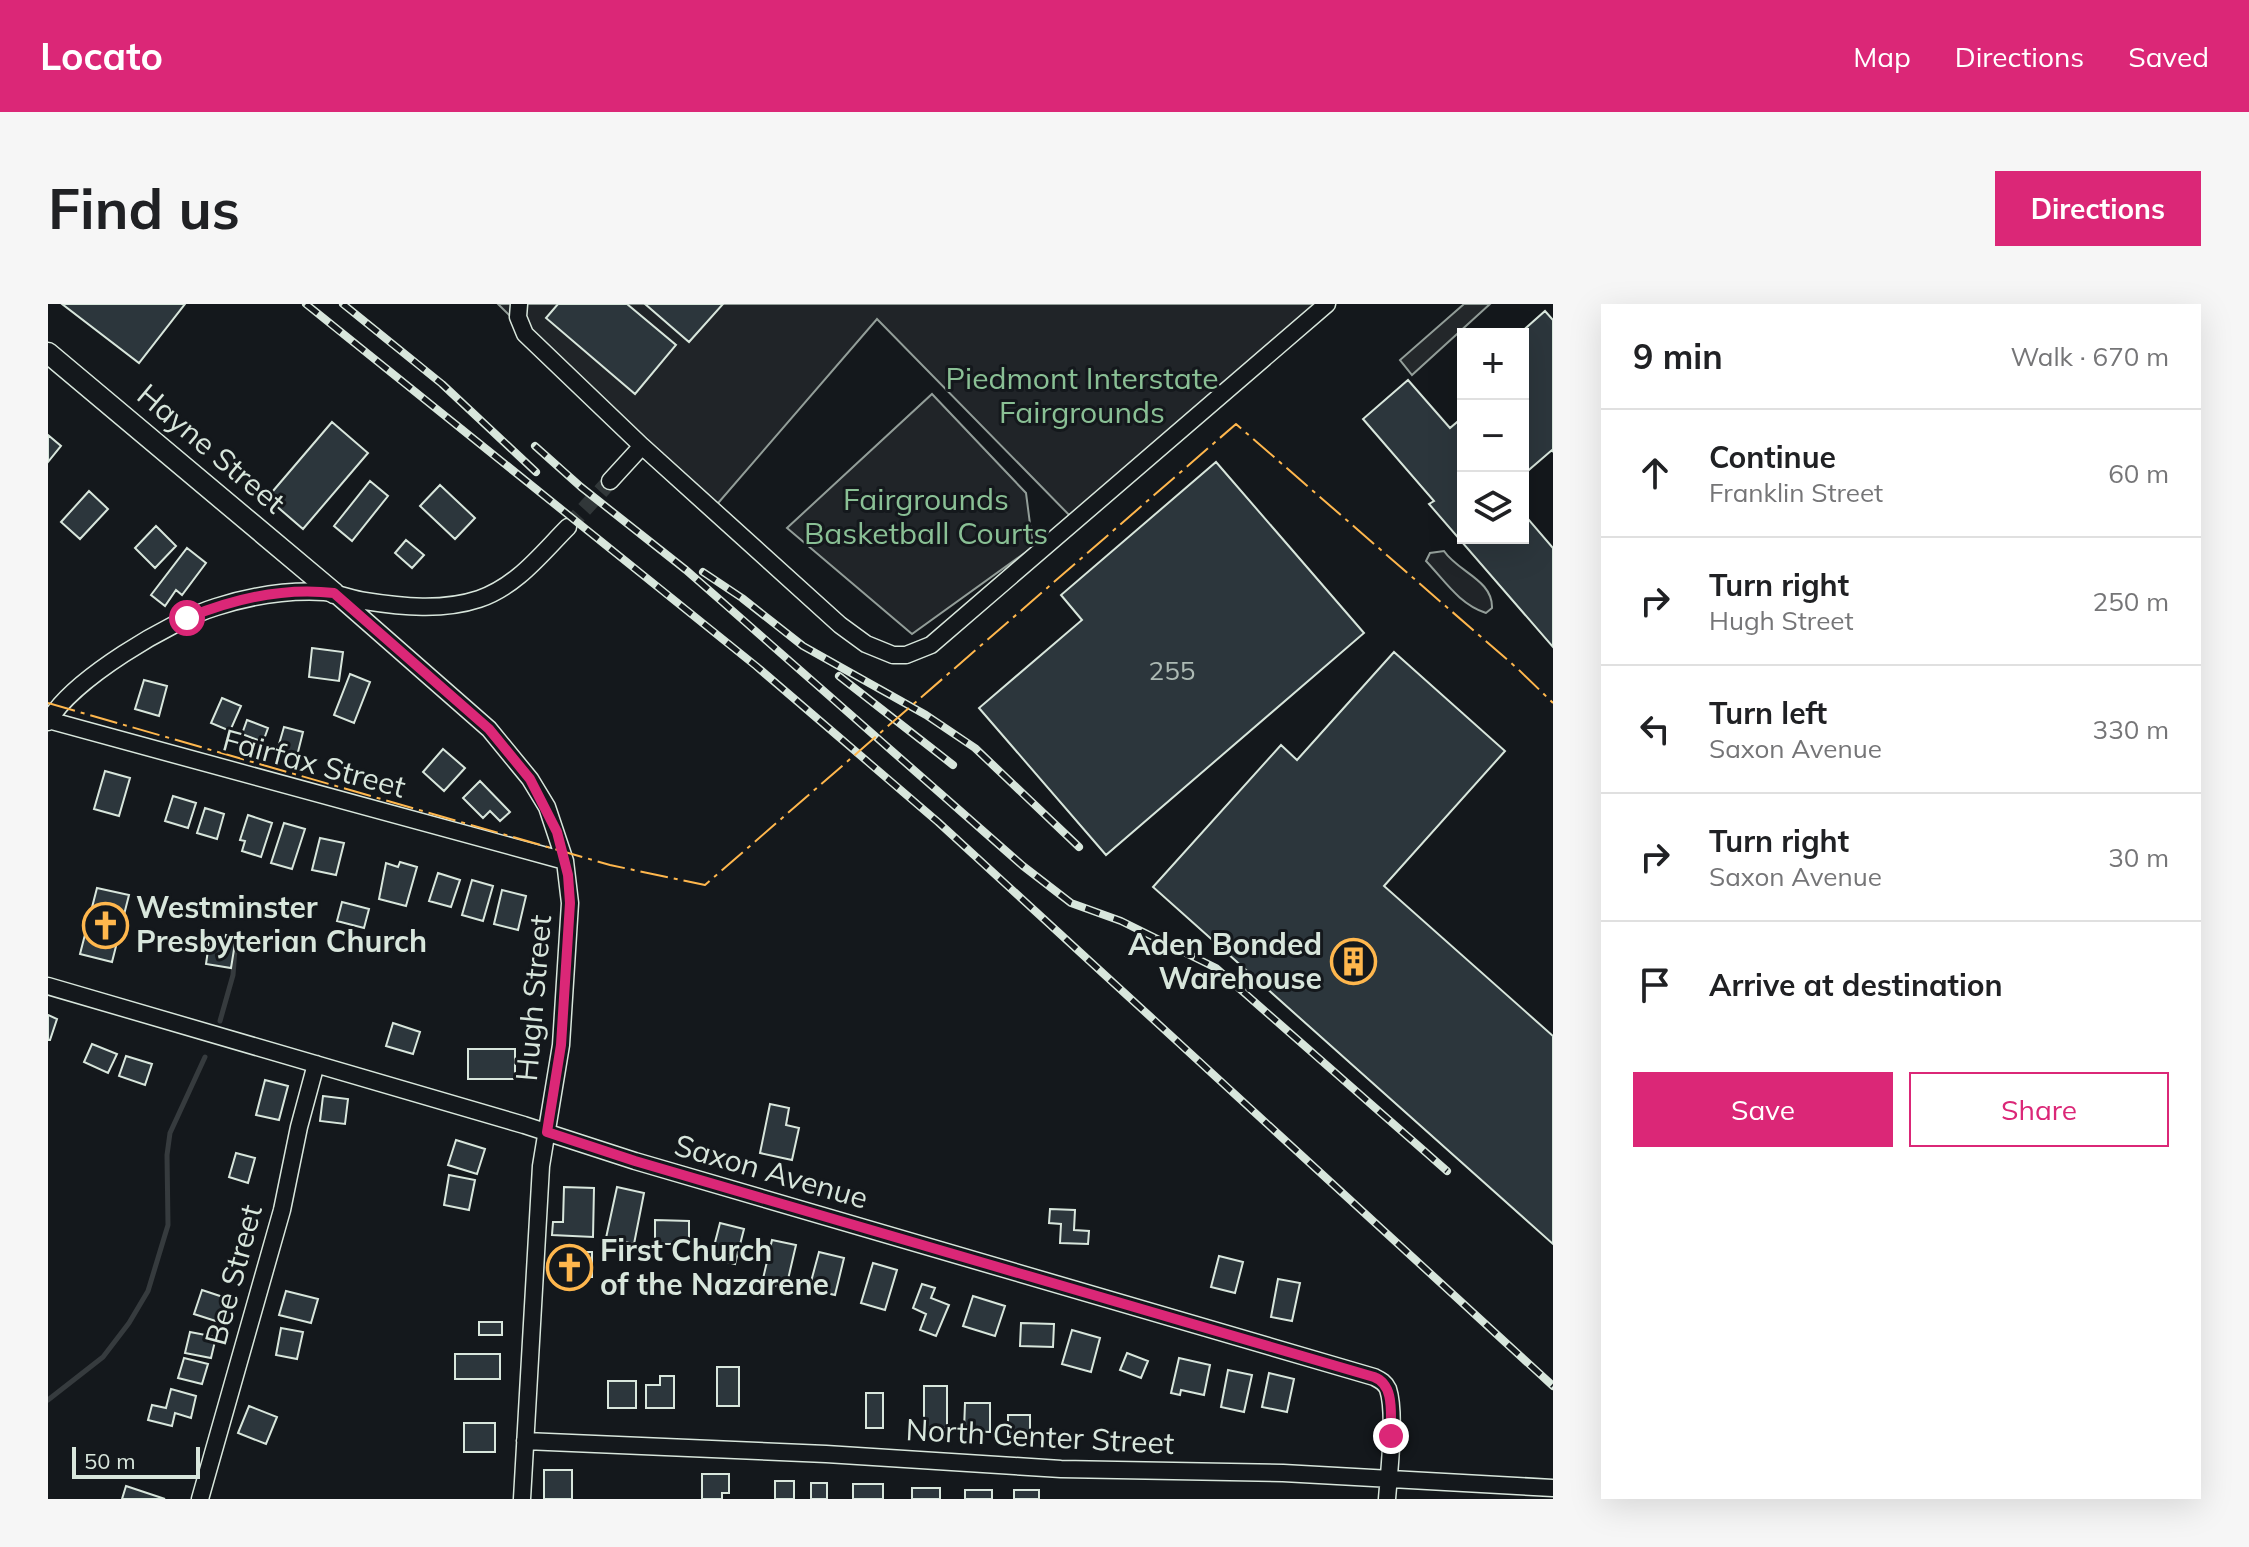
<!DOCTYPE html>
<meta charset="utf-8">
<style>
:root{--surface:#fff;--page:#f6f6f6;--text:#202124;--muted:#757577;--line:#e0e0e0;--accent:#db2777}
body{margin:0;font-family:Mulish,sans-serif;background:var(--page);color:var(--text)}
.controls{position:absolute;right:24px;top:24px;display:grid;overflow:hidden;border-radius:0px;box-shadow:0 8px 32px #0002}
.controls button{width:72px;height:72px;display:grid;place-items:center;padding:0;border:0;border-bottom:2px solid var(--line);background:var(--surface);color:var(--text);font:40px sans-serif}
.scale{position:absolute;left:24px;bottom:20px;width:128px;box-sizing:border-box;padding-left:8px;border:4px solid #d8e6dc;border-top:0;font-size:22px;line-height:28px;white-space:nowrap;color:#d8e6dc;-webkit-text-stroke:6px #14181c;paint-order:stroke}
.stop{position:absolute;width:24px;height:24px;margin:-18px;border:6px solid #db2777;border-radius:50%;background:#fff}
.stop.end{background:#db2777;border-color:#fff;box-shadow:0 2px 8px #0008}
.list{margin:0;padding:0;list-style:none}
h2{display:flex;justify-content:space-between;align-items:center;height:104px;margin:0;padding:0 32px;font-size:34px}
h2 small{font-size:26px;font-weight:400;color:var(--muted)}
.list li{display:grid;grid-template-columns:52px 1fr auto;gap:24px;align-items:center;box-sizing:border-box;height:128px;padding:0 32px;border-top:2px solid var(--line)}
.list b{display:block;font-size:30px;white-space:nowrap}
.list p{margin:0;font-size:26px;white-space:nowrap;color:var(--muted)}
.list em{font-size:26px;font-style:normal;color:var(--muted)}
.actions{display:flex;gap:16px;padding:24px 32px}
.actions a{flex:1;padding:18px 0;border:2px solid var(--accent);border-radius:0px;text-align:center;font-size:28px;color:var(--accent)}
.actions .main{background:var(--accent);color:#fff}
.icon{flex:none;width:44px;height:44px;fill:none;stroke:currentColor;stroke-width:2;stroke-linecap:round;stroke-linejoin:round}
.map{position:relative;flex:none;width:1505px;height:1195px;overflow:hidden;border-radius:0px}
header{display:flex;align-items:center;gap:48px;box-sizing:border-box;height:112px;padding:0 40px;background:var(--accent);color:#fff}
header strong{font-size:38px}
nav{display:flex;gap:44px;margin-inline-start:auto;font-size:28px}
.intro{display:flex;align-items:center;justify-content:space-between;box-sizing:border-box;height:192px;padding:0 48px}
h1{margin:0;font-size:56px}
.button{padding:20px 36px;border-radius:0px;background:var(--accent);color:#fff;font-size:28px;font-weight:700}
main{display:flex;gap:48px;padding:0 48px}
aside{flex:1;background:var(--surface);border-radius:0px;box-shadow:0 8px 32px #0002}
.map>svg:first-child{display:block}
.green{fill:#202428;stroke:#939e99;stroke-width:2}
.parking{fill:#24282b;stroke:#939e99;stroke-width:2}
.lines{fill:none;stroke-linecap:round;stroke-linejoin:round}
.stream{stroke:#363b3e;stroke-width:5}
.building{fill:#2c363c;stroke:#d8e6dc;stroke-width:2}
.minor-tunnel{stroke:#313739;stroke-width:16;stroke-dasharray:16 8;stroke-linecap:butt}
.minor-casing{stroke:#d8e6dc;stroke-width:19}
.tertiary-casing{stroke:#d8e6dc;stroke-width:23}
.minor{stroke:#14181c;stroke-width:16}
.tertiary{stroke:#14181c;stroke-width:20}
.rail-casing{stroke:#d8e6dc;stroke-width:8}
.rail{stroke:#14181c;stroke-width:5;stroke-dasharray:15;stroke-linecap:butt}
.power{stroke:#ffb74d;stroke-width:2;stroke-dasharray:28 6 4 6;stroke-linecap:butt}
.route{stroke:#db2777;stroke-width:10}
.labels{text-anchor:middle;stroke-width:6;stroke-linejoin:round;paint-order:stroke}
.number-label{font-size:26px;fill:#adbab4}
.park-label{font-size:30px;fill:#8ac095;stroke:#14181c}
.street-label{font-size:30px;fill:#d8e6dc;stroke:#14181c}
.poi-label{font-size:30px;font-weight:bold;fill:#d8e6dc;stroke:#14181c;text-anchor:start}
</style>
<header>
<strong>Locato</strong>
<nav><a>Map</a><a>Directions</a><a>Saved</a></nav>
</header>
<div class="intro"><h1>Find us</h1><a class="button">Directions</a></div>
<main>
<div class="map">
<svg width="1505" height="1195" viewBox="0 0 1505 1195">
<rect width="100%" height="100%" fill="#14181c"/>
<path class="green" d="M 450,0 L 1279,0 L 1028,218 L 829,15 L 665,205 L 594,142 Z
M 884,90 L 978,189 L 985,243 L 864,330 L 739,224 Z
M 1396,247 C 1410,268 1445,276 1444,304 L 1438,309 C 1411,300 1397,277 1378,257 L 1382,249 Z"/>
<path class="parking" d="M 1416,0 L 1442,0 L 1364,71 L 1352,56 Z"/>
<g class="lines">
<path class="stream" d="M 172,717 L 185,671 L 188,632
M 0,1096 L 55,1053 L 81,1019 L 100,987 L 120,921 L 119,851 L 122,829 L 157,753"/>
</g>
<path class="building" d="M 14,0 L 137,0 L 91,59 Z
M 510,0 L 579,0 L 628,41 L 587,90 L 498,14 Z
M 597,0 L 675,0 L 641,38 Z
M 1497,7 L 1505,16 L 1505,148 L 1504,146 L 1475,171 L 1475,30 L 1471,30 Z
M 1360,76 L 1402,124 L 1415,113 L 1415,234 L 1475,234 L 1475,209 L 1505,244 L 1505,343 L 1381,200 L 1386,197 L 1315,115 Z
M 284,118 L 320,149 L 255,225 L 219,194 Z
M 0,131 L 13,142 L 0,158 Z
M 1168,158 L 1316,329 L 1058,551 L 931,404 L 1034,316 L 1013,291 Z
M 322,177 L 340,192 L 304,237 L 286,222 Z
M 392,181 L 427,214 L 407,235 L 372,202 Z
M 41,187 L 60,205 L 32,235 L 13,218 Z
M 108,222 L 128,242 L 107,264 L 87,244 Z
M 358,236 L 376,251 L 364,264 L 347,249 Z
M 139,244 L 158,259 L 134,291 L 128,286 L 117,302 L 103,291 Z
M 264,344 L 295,348 L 291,377 L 261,373 Z
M 1346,348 L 1457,447 L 1336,582 L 1505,732 L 1505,940 L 1105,583 L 1233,441 L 1249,456 Z
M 302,370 L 322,378 L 306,419 L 286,411 Z
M 96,376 L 119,382 L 111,412 L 87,405 Z
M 174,394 L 193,402 L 182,427 L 163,419 Z
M 199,416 L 220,424 L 215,438 L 194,430 Z
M 236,423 L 255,428 L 249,452 L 229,447 Z
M 395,445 L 417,464 L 396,487 L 375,468 Z
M 57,467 L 82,474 L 71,512 L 46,505 Z
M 432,477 L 462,508 L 452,517 L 442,507 L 435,514 L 415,494 Z
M 125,492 L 148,499 L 140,524 L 117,517 Z
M 157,504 L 176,510 L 169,535 L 149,529 Z
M 200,511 L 224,519 L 213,553 L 194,547 L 197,537 L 192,536 Z
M 236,519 L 257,525 L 244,565 L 223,559 Z
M 272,534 L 296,539 L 288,571 L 264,566 Z
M 352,558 L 369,563 L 358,602 L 331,595 L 338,559 L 350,563 Z
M 390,569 L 412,576 L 403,603 L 381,597 Z
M 424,576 L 445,582 L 435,617 L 414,611 Z
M 49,584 L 81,591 L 64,658 L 32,650 Z
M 454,586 L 478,592 L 470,626 L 446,620 Z
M 294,598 L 321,605 L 316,624 L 289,617 Z
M 178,631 L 188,633 L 183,664 L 158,660 L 161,639 L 176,641 Z
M 0,711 L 9,715 L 2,736 L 0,736 Z
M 345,719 L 372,728 L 365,750 L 338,742 Z
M 44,740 L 69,750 L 60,769 L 36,758 Z
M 420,745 L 467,745 L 467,775 L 420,775 Z
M 78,752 L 104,760 L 97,781 L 71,772 Z
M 217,776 L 240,782 L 231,816 L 208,811 Z
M 275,792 L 300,795 L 297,820 L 272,817 Z
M 722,800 L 741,804 L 738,821 L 751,824 L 744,856 L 712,849 Z
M 408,836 L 437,845 L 429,870 L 400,861 Z
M 188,849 L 207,854 L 200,879 L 181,873 Z
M 401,871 L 427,876 L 421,906 L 396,901 Z
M 516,883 L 546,884 L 545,933 L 504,931 L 505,918 L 515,918 Z
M 569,883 L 596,889 L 586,940 L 558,934 Z
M 1002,905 L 1027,906 L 1026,926 L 1041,927 L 1040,940 L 1012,939 L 1013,920 L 1001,919 Z
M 607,916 L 641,917 L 641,940 L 607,940 Z
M 672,919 L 696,925 L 687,960 L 663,954 Z
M 724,936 L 748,941 L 738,984 L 714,979 Z
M 509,948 L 544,948 L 544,973 L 509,973 Z
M 771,948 L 796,954 L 787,991 L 761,985 Z
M 1171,952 L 1195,958 L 1187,989 L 1163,983 Z
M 825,959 L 849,966 L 837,1006 L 813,999 Z
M 1230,975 L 1252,979 L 1244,1017 L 1223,1013 Z
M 874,980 L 887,984 L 883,994 L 901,1001 L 888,1032 L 872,1026 L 878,1010 L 865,1004 Z
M 154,986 L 181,995 L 174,1019 L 146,1010 Z
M 238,987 L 270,995 L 263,1019 L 231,1011 Z
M 925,992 L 957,1002 L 947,1032 L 915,1022 Z
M 431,1018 L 454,1018 L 454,1031 L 431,1031 Z
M 973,1019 L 1006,1020 L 1005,1043 L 972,1042 Z
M 233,1024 L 255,1028 L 249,1055 L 228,1051 Z
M 1024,1026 L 1052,1034 L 1043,1068 L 1014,1060 Z
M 142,1028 L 168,1033 L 163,1054 L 137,1049 Z
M 1079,1049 L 1100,1057 L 1093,1074 L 1072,1066 Z
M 407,1050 L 452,1050 L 452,1075 L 407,1075 Z
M 136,1054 L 160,1060 L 154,1080 L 130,1074 Z
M 1131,1054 L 1162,1061 L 1156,1091 L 1133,1086 L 1132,1091 L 1123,1089 Z
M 669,1063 L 691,1063 L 691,1102 L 669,1102 Z
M 1180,1066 L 1204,1071 L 1196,1108 L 1173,1103 Z
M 1221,1069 L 1246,1075 L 1239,1108 L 1214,1103 Z
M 612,1072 L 626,1072 L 626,1104 L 598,1104 L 598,1081 L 612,1081 Z
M 560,1077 L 588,1077 L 588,1104 L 560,1104 Z
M 876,1082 L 899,1082 L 899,1124 L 876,1124 Z
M 123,1085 L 148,1092 L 143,1114 L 127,1109 L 124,1122 L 100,1116 L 104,1101 L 118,1104 Z
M 818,1089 L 835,1089 L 835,1124 L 818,1124 Z
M 917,1099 L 942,1099 L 942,1128 L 916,1127 Z
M 201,1102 L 229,1113 L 218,1140 L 190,1129 Z
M 960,1111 L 982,1111 L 982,1133 L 960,1133 Z
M 416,1119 L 447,1119 L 447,1148 L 416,1148 Z
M 496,1166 L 524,1166 L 524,1195 L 496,1195 Z
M 654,1170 L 681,1170 L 681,1189 L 674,1189 L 674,1195 L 654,1195 Z
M 727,1177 L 746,1177 L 746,1195 L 727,1195 Z
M 763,1179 L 779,1179 L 779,1195 L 763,1195 Z
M 805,1180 L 835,1180 L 835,1195 L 805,1195 Z
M 78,1182 L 117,1195 L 74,1195 Z
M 864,1184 L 892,1184 L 892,1195 L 864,1195 Z
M 917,1186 L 944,1186 L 944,1195 L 917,1195 Z
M 966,1186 L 991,1186 L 991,1195 L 966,1195 Z"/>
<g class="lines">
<path class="minor-tunnel" d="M 520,223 L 562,177"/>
<defs>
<path id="minor" d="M 471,0 L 470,13 L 477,30 L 594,142
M 562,177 L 594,142 L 792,321 L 818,340 L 845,351 L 858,351 L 883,341 L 1279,0
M 286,289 L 441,425 L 482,475 L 499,503 L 517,557 L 522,599 L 513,741 L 493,862 L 474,1195
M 0,416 L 517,557
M 0,418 C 23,376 122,317 168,303 C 202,292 240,286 276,288 C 290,289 303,295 317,297 C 354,303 395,307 431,295 C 469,282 493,250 520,223
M 0,682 L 476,821 L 587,857 L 1326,1073 C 1332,1076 1337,1078 1340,1085 C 1348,1109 1341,1169 1339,1195
M 477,1137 L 778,1150 L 1013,1165 L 1235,1169 L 1505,1184
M 152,1195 L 234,906 L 251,823 L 268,760"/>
<path id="tertiary" d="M 0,49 L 286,289"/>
</defs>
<use href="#minor" class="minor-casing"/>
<use href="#tertiary" class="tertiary-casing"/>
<use href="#minor" class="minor"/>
<use href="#tertiary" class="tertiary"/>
<defs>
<path id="rail" d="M 258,0 L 708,362 L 890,518 L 1505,1082
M 295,0 L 394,80 L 488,168
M 487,142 L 533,183 L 638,266 L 975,562 L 1023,599 L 1073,617 L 1168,664 L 1399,867
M 655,268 L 694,294 L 755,342 L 878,411 L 927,444 L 1031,543
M 791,372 L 905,461"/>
</defs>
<use href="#rail" class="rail-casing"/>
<use href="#rail" class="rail"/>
<path class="power" d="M 0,399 L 562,561 L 657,581 L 1188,120 L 1470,365 L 1505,399"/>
</g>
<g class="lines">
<path class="route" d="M 139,314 C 185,295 236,283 286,289 L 441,425 L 482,475 L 509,528 L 520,571 L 522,599 L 513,741 L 499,828 L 587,857 L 1326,1073 C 1348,1081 1342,1113 1343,1132"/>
</g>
<defs>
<symbol id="church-ring" viewBox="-11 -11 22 22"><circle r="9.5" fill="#14181c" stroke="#ffb74d" stroke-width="1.5"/><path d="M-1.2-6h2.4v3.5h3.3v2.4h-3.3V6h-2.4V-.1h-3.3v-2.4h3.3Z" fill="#ffb74d"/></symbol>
<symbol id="building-ring" viewBox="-11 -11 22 22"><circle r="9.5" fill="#14181c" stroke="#ffb74d" stroke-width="1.5"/><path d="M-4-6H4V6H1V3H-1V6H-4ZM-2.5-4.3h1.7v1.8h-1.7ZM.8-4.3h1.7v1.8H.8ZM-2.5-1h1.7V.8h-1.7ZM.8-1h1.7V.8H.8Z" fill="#ffb74d"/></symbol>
</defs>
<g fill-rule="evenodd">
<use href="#church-ring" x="32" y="596" width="51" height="51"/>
<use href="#building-ring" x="1280" y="632" width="51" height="51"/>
<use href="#church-ring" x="496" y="938" width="51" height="51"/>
</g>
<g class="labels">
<g class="number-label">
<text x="1124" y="376">255</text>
</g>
<g class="park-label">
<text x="1034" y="85">Piedmont Interstate<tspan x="1034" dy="34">Fairgrounds</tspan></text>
<text x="878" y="206">Fairgrounds<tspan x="878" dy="34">Basketball Courts</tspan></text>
</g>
<g class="street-label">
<text transform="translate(163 145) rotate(40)" y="10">Hayne Street</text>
<text transform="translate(266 460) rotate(15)" y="10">Fairfax Street</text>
<text transform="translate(486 694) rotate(-85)" y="10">Hugh Street</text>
<text transform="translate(723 868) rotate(16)" y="10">Saxon Avenue</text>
<text transform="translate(186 971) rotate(-75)" y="10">Bee Street</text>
<text transform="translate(992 1133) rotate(3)" y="10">North Center Street</text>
</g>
<g class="poi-label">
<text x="88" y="614">Westminster<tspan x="88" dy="34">Presbyterian Church</tspan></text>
<text x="1274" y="651" text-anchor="end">Aden Bonded<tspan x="1274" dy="34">Warehouse</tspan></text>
<text x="552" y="957">First Church<tspan x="552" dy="34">of the Nazarene</tspan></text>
</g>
</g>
</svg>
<div class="controls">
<button>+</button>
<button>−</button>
<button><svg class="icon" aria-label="layers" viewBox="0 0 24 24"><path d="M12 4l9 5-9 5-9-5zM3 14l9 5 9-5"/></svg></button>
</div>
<div class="scale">50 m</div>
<div class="stop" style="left:139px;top:314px"></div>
<div class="stop end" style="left:1343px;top:1132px"></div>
</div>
<aside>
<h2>9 min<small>Walk · 670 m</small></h2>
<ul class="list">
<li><svg class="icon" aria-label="ahead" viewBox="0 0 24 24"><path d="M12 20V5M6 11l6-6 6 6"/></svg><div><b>Continue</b><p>Franklin Street</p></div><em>60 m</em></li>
<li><svg class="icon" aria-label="right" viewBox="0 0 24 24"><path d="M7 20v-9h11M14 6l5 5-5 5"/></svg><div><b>Turn right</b><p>Hugh Street</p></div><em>250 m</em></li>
<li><svg class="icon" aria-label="left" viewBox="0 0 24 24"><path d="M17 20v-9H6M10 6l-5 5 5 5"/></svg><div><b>Turn left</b><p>Saxon Avenue</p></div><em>330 m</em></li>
<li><svg class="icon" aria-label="right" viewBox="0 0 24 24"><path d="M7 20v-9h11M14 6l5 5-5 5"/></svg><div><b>Turn right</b><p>Saxon Avenue</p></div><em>30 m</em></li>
<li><svg class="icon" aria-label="arrive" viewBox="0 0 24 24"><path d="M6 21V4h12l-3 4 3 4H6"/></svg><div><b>Arrive at destination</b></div></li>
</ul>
<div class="actions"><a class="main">Save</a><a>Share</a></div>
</aside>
</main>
